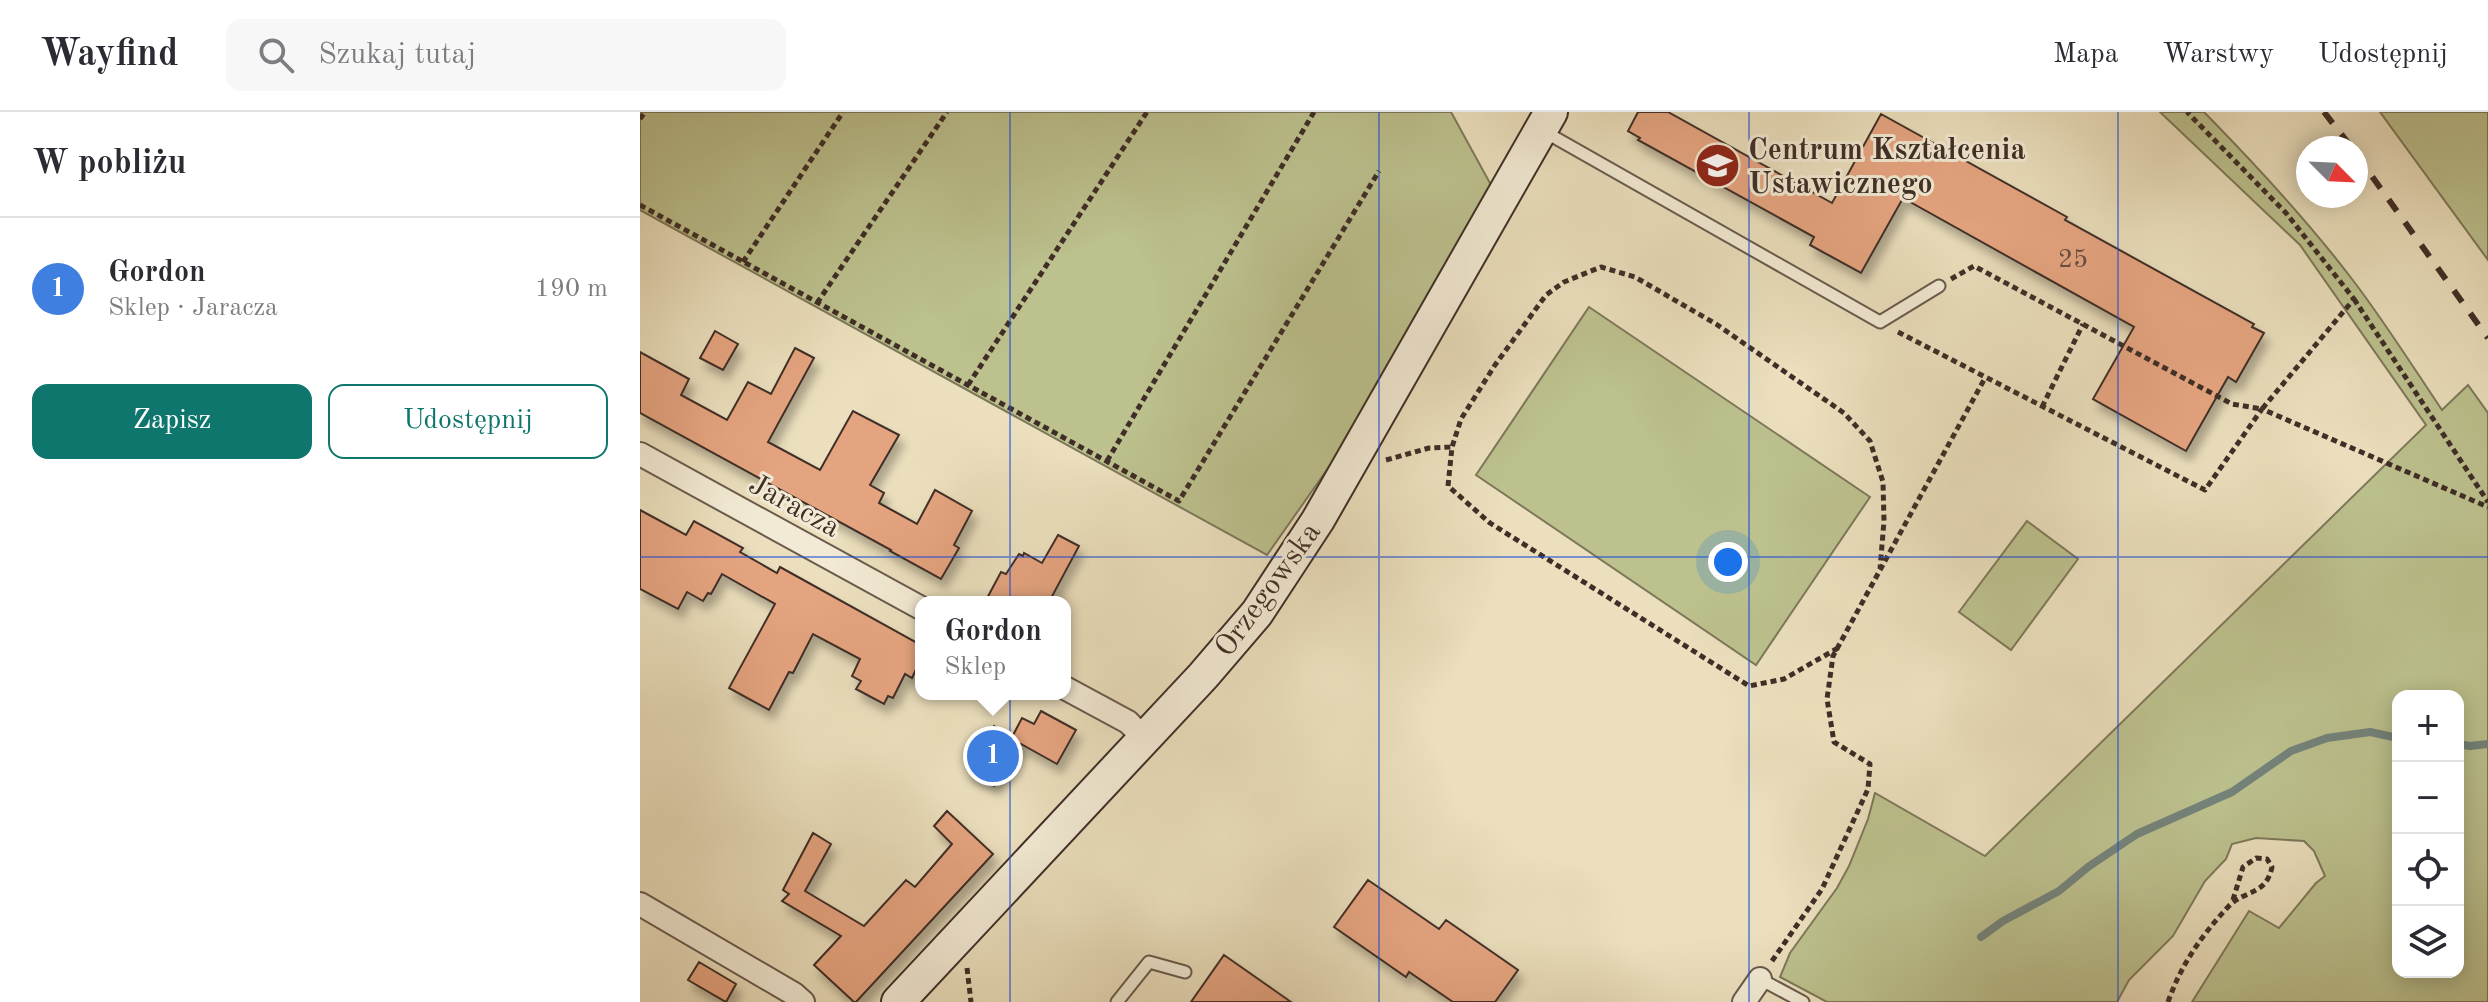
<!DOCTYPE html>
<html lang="pl">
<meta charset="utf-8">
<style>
:root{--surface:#fff;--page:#f7f7f7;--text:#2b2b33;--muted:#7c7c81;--line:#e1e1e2;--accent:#0f766e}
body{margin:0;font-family:"Old Standard TT",serif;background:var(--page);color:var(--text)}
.controls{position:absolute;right:24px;bottom:24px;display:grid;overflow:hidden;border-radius:16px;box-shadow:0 4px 20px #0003}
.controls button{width:72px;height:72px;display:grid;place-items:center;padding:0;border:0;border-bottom:2px solid var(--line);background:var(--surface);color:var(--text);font:40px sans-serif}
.compass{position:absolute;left:1656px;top:24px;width:72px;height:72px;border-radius:50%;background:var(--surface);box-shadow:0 4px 20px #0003;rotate:114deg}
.you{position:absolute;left:1088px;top:450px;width:28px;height:28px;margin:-20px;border:6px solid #fff;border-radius:50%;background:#1a73e8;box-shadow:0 0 0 12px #1a73e833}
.badge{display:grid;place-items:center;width:52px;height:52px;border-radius:50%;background:var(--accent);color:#fff;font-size:26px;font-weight:700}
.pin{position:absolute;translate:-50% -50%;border:4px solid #fff;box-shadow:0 2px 8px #0006}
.popup{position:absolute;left:275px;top:484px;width:156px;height:104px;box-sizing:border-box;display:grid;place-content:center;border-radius:16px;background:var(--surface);filter:drop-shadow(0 2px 6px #0005);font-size:26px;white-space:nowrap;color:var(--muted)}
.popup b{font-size:30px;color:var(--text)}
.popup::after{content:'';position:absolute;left:50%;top:100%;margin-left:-16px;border:16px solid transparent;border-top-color:var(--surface)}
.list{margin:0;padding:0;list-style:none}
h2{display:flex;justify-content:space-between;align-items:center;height:104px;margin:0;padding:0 32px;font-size:34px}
h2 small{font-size:26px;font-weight:400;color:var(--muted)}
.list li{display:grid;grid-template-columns:52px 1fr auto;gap:24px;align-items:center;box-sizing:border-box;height:144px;padding:0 32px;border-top:2px solid var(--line)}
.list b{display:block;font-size:30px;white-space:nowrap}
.list p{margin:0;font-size:26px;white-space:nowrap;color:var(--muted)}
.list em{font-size:26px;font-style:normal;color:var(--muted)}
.actions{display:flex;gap:16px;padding:24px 32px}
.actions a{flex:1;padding:18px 0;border:2px solid var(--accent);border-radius:16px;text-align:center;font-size:28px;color:var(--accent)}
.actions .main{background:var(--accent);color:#fff}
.icon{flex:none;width:44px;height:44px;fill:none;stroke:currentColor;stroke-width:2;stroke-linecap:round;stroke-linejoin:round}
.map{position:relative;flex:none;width:1848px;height:890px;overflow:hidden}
header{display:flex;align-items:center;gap:48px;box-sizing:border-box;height:112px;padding:0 40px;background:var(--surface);border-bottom:2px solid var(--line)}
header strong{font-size:38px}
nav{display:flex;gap:44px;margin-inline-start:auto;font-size:28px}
.search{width:560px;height:72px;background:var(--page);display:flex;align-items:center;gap:20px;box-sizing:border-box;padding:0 28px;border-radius:16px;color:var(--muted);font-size:30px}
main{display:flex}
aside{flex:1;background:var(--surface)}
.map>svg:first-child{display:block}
.green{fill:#bcc18e;stroke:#7e785a;stroke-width:2;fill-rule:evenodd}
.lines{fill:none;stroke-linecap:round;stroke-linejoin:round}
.stream{stroke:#74837b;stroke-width:8}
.building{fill:#e5a480;stroke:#3f2e27;stroke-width:2;filter:url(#shadow)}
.lane-casing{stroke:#6a5a4c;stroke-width:15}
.street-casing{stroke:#6a5a4c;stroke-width:26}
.secondary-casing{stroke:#3f2e27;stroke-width:36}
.path{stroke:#3f2e27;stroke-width:5;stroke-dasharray:6 4;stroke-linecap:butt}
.lane{stroke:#f2ead4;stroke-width:11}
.street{stroke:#f2ead4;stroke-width:22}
.secondary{stroke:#f2ead4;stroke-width:32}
.rail{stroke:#3f2e27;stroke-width:6;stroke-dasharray:14 14;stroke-linecap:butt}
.grid{fill:none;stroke:#1d4ed8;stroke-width:2;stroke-opacity:0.55}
.labels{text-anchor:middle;stroke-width:6;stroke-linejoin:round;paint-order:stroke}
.number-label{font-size:26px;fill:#684c3d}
.poi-label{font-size:30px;font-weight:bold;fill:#3f2e27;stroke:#f2ead4;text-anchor:start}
.street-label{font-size:30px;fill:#3f2e27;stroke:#f2ead4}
</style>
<header>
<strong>Wayfind</strong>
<div class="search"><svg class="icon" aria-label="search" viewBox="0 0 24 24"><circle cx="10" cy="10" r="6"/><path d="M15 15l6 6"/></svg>Szukaj tutaj</div>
<nav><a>Mapa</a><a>Warstwy</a><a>Udostępnij</a></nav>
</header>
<main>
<aside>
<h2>W pobliżu<small></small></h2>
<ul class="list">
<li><span class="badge" style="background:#3f7fe0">1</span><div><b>Gordon</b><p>Sklep · Jaracza</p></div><em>190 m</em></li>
</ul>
<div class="actions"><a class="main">Zapisz</a><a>Udostępnij</a></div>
</aside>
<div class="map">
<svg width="1848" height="890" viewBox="0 0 1848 890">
<defs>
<filter id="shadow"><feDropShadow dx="5" dy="9" stdDeviation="4" flood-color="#0004"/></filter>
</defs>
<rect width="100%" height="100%" fill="#ebdfbd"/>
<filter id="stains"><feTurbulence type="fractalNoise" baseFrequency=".0025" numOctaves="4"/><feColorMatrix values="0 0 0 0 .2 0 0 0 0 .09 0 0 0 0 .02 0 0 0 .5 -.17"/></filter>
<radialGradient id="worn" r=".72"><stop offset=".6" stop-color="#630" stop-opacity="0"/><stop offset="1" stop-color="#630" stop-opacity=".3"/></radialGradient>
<path class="green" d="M 0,0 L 811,0 L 851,73 L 691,352 L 627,443 L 0,98 Z
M 1520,0 L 1564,0 C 1617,54 1669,110 1715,171 C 1746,212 1773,255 1802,298 L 1828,273 L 1848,301 L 1848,890 L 1552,890 L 1609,799 L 1639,816 L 1676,771 L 1685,764 L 1674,739 L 1664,729 L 1616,726 L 1592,732 L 1586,747 L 1565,769 L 1533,824 L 1489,868 L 1477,890 L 1187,890 L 1140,865 L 1150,841 L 1197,776 L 1209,754 L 1228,707 L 1235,681 L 1345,744 L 1786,313 L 1660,133 ZM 1758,584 L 1818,584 L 1818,860 L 1758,860 Z
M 1740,0 L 1848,0 L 1848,148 Z
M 949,195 L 1230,385 L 1116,553 L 836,363 Z
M 1387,409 L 1438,447 L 1371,538 L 1319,500 Z"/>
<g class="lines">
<path class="stream" d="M 1818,632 L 1830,634 L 1848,632
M 1341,825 L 1363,809 L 1419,779 L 1448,755 L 1497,722 L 1592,680 L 1651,639 L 1687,626 L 1730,620 L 1758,626"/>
</g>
<path class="building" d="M 998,0 L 1028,0 L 1192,91 L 1241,2 L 1427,105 L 1425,108 L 1614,212 L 1612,215 L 1624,221 L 1596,270 L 1588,265 L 1546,339 L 1453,287 L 1494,215 L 1263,86 L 1221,161 L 1170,133 L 1174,125 L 998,28 L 1000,26 L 988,19 Z
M 75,219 L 98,232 L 83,258 L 60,246 Z
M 155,236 L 174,246 L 128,330 L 180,358 L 213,299 L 259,323 L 230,373 L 244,381 L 239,391 L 277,412 L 295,378 L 332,399 L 314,433 L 319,436 L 301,467 L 250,439 L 251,438 L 0,301 L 0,240 L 49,267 L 41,283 L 87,308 L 108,270 L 131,282 Z
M 0,398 L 46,423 L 54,409 L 103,436 L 100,440 L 137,461 L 140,455 L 281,533 L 281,547 L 272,566 L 265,562 L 253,586 L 248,584 L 244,592 L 216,577 L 221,569 L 212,564 L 220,547 L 173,522 L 153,561 L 149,560 L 129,598 L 89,576 L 135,492 L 82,462 L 71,482 L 68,481 L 63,489 L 47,480 L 38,497 L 0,477 Z
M 418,423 L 439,434 L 409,490 L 345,490 L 361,460 L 366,462 L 379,442 L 383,444 L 384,441 L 402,451 Z
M 401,599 L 436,618 L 417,652 L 381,632 L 354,674 L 327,657 L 354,614 L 372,625 L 382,606 L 394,612 Z
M 307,699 L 353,742 L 216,890 L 214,890 L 174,853 L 201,824 L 142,789 L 149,782 L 143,778 L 173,721 L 191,732 L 165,779 L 224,814 L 266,768 L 275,775 L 312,732 L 294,714 Z
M 728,768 L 799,817 L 806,808 L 878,858 L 855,890 L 813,890 L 769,860 L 766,865 L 694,815 Z
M 584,843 L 651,890 L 551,890 Z
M 59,850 L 96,872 L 86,890 L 48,868 Z"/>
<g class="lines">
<defs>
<path id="lane" d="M 905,20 L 1240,210 L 1299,174
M 1120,867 L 1163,890
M 477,890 L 509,850 L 545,860"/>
<path id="street" d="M 0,342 L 281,496
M 425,576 L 488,610 L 505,627
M 0,792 L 154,882 L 163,890
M 1104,890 L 1120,867"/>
<path id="secondary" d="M 258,890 L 563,564 L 617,501 L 678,408 L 911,0"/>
</defs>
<use href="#lane" class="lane-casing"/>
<use href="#street" class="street-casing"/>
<use href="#secondary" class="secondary-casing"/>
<path class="path" d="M 0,7 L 5,0
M 0,93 L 539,389 L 739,59
M 103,150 L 203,0
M 1311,167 L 1334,154 L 1592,292 L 1622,297 L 1714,187 L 1646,101 L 1547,0
M 1714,187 L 1848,390
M 177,191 L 307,0
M 1258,220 L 1565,378 L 1622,297 L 1848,395
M 328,273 L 507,0
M 1402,295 L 1443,212
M 746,348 L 789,336 L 812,335
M 467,349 L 674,0
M 1198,536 L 1144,567 L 1109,574 L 850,411 L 808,374 L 812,335 L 821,307 L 855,253 L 906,183 L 924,170 L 961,155 L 995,165 L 1076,212 L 1204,301 L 1230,329 L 1243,370 L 1244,409 L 1240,457
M 1132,849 L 1182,777 L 1228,677 L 1230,652 L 1194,630 L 1187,587 L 1193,544 L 1345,266
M 327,856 L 331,890
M 1528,890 C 1541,853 1561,824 1588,795 C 1605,777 1626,784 1632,755 L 1627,747 L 1616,746 L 1603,755 L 1592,791"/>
<use href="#lane" class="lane"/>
<use href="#street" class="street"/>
<use href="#secondary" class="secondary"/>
<path class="rail" d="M 1684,0 L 1712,36
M 1716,42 L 1848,226"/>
</g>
<path class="grid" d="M 370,0 L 370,890M 739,0 L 739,890M 1109,0 L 1109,890M 1478,0 L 1478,890M 0,445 L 1848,445"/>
<defs>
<symbol id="school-disc" viewBox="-11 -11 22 22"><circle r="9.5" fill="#8f2418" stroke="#f2ead4"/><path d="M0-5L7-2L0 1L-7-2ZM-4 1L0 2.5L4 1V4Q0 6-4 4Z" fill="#fff"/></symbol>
</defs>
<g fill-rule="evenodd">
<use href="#school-disc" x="1052" y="28" width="51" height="51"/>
</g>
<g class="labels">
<g class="number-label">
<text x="1433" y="155">25</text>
</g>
<g class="poi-label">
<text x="1108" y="47">Centrum Kształcenia<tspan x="1108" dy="34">Ustawicznego</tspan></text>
</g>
<g class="street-label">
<text transform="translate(155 393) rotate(29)" y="10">Jaracza</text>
<text transform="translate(627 477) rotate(-54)" y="10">Orzegowska</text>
</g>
</g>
<rect width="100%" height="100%" filter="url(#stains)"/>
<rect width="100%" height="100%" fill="url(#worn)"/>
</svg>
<div class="controls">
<button>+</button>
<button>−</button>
<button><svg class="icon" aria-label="locate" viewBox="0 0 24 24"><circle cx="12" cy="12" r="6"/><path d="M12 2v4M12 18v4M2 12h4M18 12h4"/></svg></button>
<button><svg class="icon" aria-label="layers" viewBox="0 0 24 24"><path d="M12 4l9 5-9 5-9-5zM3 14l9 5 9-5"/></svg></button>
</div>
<svg class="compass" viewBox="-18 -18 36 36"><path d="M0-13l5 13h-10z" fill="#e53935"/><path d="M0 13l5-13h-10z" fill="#7c7c81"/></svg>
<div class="you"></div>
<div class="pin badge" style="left:353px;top:644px;background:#3f7fe0">1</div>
<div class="popup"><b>Gordon</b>Sklep</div>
</div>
</main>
